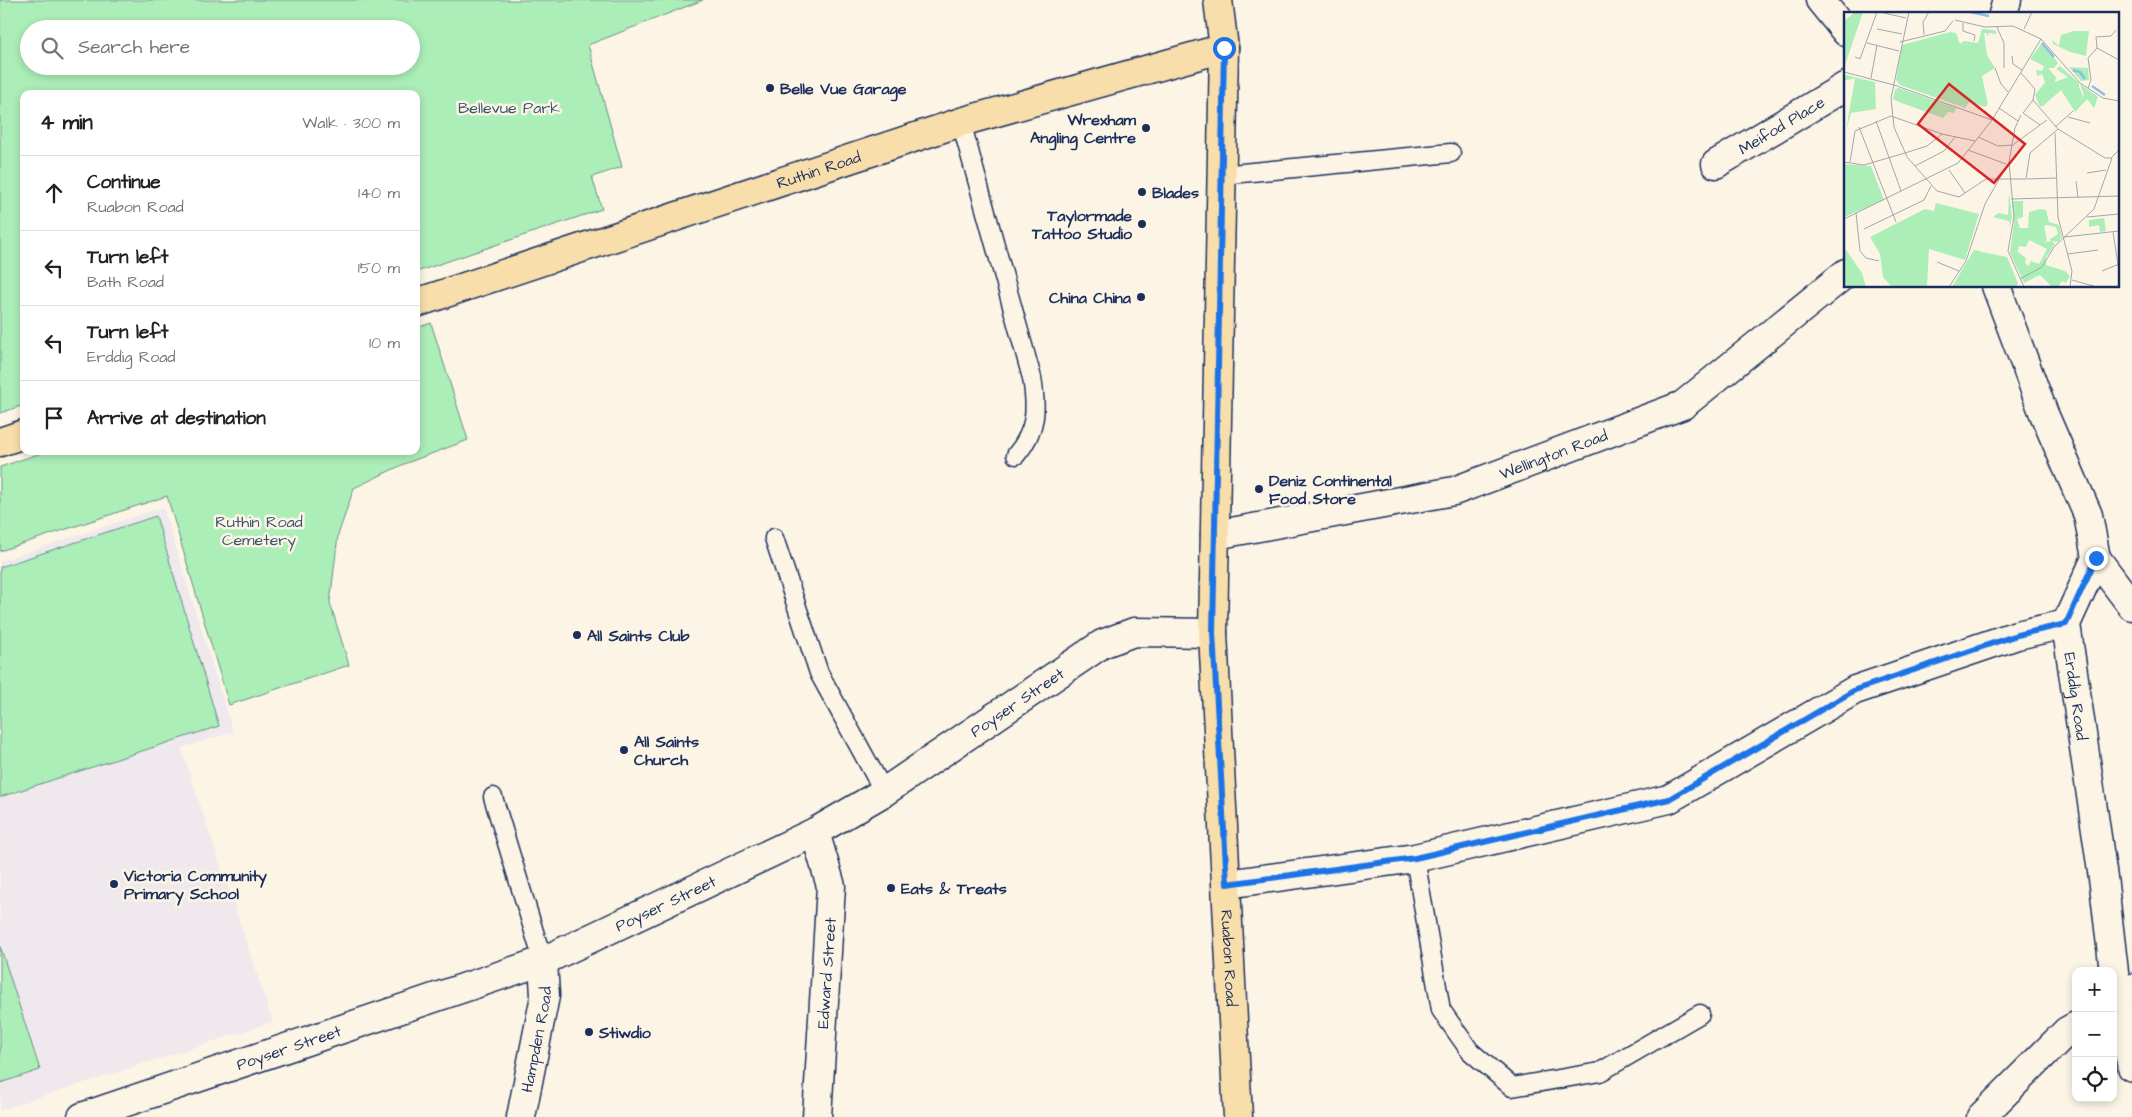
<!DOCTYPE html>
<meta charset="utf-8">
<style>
:root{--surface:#fff;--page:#f6f6f6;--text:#202124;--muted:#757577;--line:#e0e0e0}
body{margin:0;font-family:"Architects Daughter",sans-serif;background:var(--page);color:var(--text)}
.controls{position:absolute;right:15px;bottom:15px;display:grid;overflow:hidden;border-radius:10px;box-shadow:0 2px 8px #0003}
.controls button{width:45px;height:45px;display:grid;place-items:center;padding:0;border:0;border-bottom:1px solid var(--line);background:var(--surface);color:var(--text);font:25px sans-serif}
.stop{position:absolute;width:15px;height:15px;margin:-11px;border:4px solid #1a73e8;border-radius:50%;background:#fff}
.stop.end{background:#1a73e8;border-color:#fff;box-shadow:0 1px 5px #0008}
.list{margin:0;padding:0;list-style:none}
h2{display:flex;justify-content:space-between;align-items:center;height:65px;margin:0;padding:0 20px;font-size:21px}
h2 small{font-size:16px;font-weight:400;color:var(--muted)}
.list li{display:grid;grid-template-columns:32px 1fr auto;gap:15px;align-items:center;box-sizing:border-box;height:75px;padding:0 20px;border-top:1px solid var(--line)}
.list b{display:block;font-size:19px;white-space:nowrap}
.list p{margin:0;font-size:16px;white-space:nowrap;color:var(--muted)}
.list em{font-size:16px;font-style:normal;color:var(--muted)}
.icon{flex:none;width:28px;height:28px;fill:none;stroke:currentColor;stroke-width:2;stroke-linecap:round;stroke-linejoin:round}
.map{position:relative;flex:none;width:2132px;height:1117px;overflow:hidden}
.search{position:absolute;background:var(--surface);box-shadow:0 2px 8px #0003;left:20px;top:20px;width:400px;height:55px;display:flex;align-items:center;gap:12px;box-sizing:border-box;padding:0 18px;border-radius:28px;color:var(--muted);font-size:19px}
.panel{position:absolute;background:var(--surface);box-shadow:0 2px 8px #0003;left:20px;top:90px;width:400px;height:365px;border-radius:10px}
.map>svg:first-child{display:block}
.built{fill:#efe8ec}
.green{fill:#aceeb7;stroke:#648e8a;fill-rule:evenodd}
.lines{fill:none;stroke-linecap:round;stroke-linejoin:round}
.service-casing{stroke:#1b2f5e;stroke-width:21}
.minor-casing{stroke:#1b2f5e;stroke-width:31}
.secondary-casing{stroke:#1b2f5e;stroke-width:31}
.primary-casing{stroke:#1b2f5e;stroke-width:31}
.service{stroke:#fcf5e5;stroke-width:18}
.minor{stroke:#fcf5e5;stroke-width:28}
.secondary{stroke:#fcf5e5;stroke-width:28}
.primary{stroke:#f8deab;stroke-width:28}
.route{stroke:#1a73e8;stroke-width:6}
.poi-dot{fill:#1b2f5e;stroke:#fcf5e5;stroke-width:2}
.labels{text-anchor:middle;stroke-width:5;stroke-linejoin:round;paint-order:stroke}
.poi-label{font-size:16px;font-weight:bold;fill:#1b2f5e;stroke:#fcf5e5;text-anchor:start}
.park-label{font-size:16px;fill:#385570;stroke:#fcf5e5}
.street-label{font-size:16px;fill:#1b2f5e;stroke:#fcf5e5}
.inset-river{fill:none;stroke:#8ebde8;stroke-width:2.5}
.inset-road{fill:none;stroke:#a2a6af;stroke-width:1}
.view{fill:#d62828;fill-opacity:0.15;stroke:#d62828;stroke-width:2.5}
.inset-edge{fill:none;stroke:#1b2f5e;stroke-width:2.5}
</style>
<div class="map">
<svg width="2132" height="1117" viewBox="0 0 2132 1117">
<rect width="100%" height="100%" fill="#fcf5e5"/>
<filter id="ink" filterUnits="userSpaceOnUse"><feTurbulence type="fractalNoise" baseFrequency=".02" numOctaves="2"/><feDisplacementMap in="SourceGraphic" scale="10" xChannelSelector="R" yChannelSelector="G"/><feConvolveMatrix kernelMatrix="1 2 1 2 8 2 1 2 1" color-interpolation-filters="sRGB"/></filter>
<g filter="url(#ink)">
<path class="built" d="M 163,507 L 233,732 L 181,748 L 273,1022 L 0,1110 L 0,561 Z"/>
<path class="green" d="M 0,0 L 703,0 L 588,45 L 622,167 L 592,177 L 602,209 L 416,272 L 416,94 L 24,94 L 24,405 L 0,413 ZM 29,29 L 411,29 L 411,66 L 29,66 Z
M 431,323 L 468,440 L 404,464 L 354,488 L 338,535 L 330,603 L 349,665 L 229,705 L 167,496 L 0,551 L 0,467 L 47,451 L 416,451 L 416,328 Z
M 156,516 L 219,726 L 0,797 L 0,567 Z
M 0,946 L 40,1070 L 0,1083 Z"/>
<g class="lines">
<defs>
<path id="service" d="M 961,122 L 1032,378 C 1037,409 1037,430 1016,455
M 1221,175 L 1451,153
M 774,538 L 819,673 L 884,792
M 493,797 L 543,961
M 1415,858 L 1441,1010 L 1470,1051 L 1512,1087 L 1600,1072 L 1700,1014"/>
<g id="minor">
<path d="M 1820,0 L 1846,32"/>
<path d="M 2003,14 L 2007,0"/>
<path id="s1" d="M 1716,164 L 1846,86"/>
<path id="s2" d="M 1996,286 L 2044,414 L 2088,515 L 2096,558 L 2066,624 L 2104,885 L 2117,998 L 2132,1067"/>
<path id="s3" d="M 1215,535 L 1454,491 L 1683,405 L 1846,273"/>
<path d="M 2096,558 L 2132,606"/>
<path d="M 815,832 L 831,886 L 817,1117"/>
<path d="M 1227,884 L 1415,858 L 1669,799 L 1855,690 L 2017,635 L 2066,624"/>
<path id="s4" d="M 82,1117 L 543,961 L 815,832 L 884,792 L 1102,644 L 1134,632 L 1213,633"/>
<path id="s5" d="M 521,1117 L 545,996 L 543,961"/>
</g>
<path id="secondary" d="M 2113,1001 L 2132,988
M 1981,1117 L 2067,1031 L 2076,1026"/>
<g id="primary">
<path id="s6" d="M 1218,0 L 1224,48 L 1213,633 L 1238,1117"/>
<path id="s7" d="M 416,303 L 961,122 L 1224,48"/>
<path d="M 0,442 L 24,434"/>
</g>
</defs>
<use href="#service" class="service-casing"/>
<use href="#minor" class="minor-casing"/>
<use href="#secondary" class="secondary-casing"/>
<use href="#primary" class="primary-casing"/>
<use href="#service" class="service"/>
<use href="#minor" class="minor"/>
<use href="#secondary" class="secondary"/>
<use href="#primary" class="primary"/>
</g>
</g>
<g class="lines" filter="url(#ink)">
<path class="route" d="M 1224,48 L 1213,633 L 1227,884 L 1415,858 L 1669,799 L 1855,690 L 2017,635 L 2066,624 L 2096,558"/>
</g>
<g class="poi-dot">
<circle cx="770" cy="88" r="5"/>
<circle cx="1146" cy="128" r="5"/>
<circle cx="1142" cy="192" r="5"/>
<circle cx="1142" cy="224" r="5"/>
<circle cx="1141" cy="297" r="5"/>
<circle cx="1259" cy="489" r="5"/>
<circle cx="577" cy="635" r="5"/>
<circle cx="624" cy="750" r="5"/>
<circle cx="114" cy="884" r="5"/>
<circle cx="891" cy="888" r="5"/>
<circle cx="589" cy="1032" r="5"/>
</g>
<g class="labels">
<g class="poi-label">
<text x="780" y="94">Belle Vue Garage</text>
<text x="1136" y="125" text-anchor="end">Wrexham<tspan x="1136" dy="18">Angling Centre</tspan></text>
<text x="1152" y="198">Blades</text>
<text x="1132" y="221" text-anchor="end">Taylormade<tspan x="1132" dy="18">Tattoo Studio</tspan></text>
<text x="1131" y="303" text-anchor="end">China China</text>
<text x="1269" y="486">Deniz Continental<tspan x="1269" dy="18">Food Store</tspan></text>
<text x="587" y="641">All Saints Club</text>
<text x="634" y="747">All Saints<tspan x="634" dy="18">Church</tspan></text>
<text x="124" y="881">Victoria Community<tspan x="124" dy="18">Primary School</tspan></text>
<text x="901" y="894">Eats &amp; Treats</text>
<text x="599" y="1038">Stiwdio</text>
</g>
<g class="park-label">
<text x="509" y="113">Bellevue Park</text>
<text x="259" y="527">Ruthin Road<tspan x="259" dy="18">Cemetery</tspan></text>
</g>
<g class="street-label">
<text dy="6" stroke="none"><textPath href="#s1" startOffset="76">Meifod Place</textPath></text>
<text dy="6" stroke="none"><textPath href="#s7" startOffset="424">Ruthin Road</textPath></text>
<text dy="6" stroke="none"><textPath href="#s3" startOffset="349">Wellington Road</textPath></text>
<text dy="6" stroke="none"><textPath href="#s2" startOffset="436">Erddig Road</textPath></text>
<text dy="6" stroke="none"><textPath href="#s4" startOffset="1028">Poyser Street</textPath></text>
<text dy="6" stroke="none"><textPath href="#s4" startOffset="622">Poyser Street</textPath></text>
<text dy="6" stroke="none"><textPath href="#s6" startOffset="959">Ruabon Road</textPath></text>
<text transform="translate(826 973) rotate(-86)" y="6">Edward Street</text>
<text dy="6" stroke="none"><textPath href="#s5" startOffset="79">Hampden Road</textPath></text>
<text dy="6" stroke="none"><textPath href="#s4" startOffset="218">Poyser Street</textPath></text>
</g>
</g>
<g transform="translate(1844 12)">
<rect width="275" height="275" fill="#fcf5e5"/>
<path d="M 11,0 L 19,0 L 0,56 L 0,9 ZM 138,17 L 151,18 L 153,22 L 145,21 L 143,25 L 143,21 L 140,21 L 143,43 L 151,56 L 138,64 L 144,92 L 141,95 L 125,90 L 121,96 L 56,73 L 52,68 L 58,33 L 106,20 L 112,21 L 116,32 L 120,29 L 134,31 ZM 230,19 L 245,19 L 242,44 L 226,40 L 209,32 L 208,28 L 215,34 L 217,23 ZM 198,31 L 214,51 L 210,56 L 204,56 L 212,65 L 211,70 L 224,65 L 212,57 L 216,54 L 235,71 L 235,75 L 239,84 L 234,93 L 240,83 L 236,72 L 254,85 L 250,96 L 243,87 L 231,100 L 217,78 L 198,95 L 195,93 L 191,83 L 201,70 L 198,62 L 193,64 L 192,58 L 198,59 L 200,54 L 186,47 ZM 225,55 L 244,56 L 245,68 L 237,69 ZM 2,63 L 34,71 L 31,71 L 32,97 L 7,101 L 2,118 L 11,66 L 0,69 ZM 55,76 L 112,96 L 110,101 L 104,100 L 99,106 L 55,90 L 49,87 L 51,77 ZM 0,152 L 27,154 L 40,188 L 0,205 ZM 165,180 L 168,205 L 166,215 L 165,209 L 149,205 L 154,201 L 164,203 ZM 168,189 L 179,189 L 179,205 L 173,207 L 176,216 L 184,216 L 185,200 L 196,197 L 202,198 L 205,210 L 215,213 L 218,225 L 214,230 L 208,229 L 211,232 L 202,245 L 202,253 L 221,259 L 226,264 L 222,271 L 218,269 L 214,275 L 208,275 L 196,263 L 180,271 L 166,241 L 170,210 ZM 203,213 L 212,215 L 214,222 L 206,227 L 207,229 L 198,231 L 203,229 L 200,214 ZM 185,228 L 203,237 L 195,252 L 187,249 L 185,254 L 181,251 L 182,246 L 174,240 L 175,234 L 182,235 ZM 92,191 L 135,202 L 121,248 L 85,237 L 83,275 L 48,275 L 39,265 L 36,242 L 26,225 L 81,197 L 90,199 ZM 260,206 L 262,219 L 256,220 L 255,213 L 245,215 L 245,208 ZM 0,235 L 18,261 L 22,275 L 0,275 ZM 130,238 L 137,239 L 136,242 L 138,240 L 163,245 L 174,271 L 172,275 L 108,275 Z" fill="#aceeb7" fill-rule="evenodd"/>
<path class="inset-river" d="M 126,0 L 145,4M 198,31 L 210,45M 229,58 L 236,60 L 241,67M 248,74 L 261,83"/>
<path class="inset-road" d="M 65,0 L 47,86 L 50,115 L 63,145 L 93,179 L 115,185 L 142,167 L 182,167 L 186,141 L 214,117 L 261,146 L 267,146 L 275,138M 40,1 L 62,6M 111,8 L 141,15 L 169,14 L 197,27M 119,11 L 119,19 L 131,23 L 130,29M 153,15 L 160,31 L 160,56M 33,17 L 58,22M 180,17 L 188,0M 80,23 L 79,10 L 85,0M 56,30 L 101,19 L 109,9M 23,31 L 55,39M 253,36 L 252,25 L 267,24 L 272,18M 253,36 L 275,48M 168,44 L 169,52 L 178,58M 11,45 L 16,47 L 33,0M 151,56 L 157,72 L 164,80M 0,60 L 50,73 L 148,108M 177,61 L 191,77 L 189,88M 27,66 L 33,33M 244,76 L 247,68 L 244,46 L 253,36M 189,88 L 214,117M 275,91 L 275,112M 155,96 L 174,109M 179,101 L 196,113M 179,101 L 189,88M 177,103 L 171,116 L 165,150 L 170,205 L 164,239 L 180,275M 224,105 L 246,111M 32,109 L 57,179M 15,115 L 52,210M 211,115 L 229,99M 211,121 L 214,205 L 228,259 L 226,275M 134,125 L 154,134 L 170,133M 170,132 L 203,108M 124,138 L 162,152M 61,141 L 83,134 L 98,122M 0,150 L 20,153 L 61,141M 6,150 L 11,119 L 47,104 L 98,122 L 131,129M 71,154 L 100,139 L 111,125M 105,158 L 121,181M 243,161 L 262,158M 183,167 L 212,166M 232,169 L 234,186M 167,187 L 275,184M 12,201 L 16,239 L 22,246 L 35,249M 243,205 L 275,202M 0,207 L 114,151 L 148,108 L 197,27 L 236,71 L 259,86 L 275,89M 20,217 L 80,188 L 87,174M 269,220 L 275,259M 220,225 L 275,219M 224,242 L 254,238M 93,250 L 115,259M 258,259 L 275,252M 176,267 L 198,255 L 210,235 L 250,197 L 268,146M 228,268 L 253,275M 105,275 L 122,249 L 141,192 L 165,150"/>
<path class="view" d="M 105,72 L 181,132 L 150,171 L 74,112 Z"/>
<rect width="275" height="275" class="inset-edge"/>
</g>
</svg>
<div class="controls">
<button>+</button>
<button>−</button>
<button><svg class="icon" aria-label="locate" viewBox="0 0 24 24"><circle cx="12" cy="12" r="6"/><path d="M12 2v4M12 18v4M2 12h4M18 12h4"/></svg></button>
</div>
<div class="stop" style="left:1224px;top:48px"></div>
<div class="stop end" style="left:2096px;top:558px"></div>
<div class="search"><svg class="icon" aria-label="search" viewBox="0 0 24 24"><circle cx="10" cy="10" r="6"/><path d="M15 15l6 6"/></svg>Search here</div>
<section class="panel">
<h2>4 min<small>Walk · 300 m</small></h2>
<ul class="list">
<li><svg class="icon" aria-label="ahead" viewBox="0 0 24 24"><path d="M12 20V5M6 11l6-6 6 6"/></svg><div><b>Continue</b><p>Ruabon Road</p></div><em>140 m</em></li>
<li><svg class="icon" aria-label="left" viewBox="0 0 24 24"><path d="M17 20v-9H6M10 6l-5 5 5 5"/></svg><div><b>Turn left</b><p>Bath Road</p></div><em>150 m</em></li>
<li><svg class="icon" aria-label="left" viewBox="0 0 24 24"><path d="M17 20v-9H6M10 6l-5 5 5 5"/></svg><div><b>Turn left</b><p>Erddig Road</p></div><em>10 m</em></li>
<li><svg class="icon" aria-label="arrive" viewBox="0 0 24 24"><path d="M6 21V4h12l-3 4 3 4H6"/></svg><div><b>Arrive at destination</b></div></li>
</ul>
</section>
</div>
